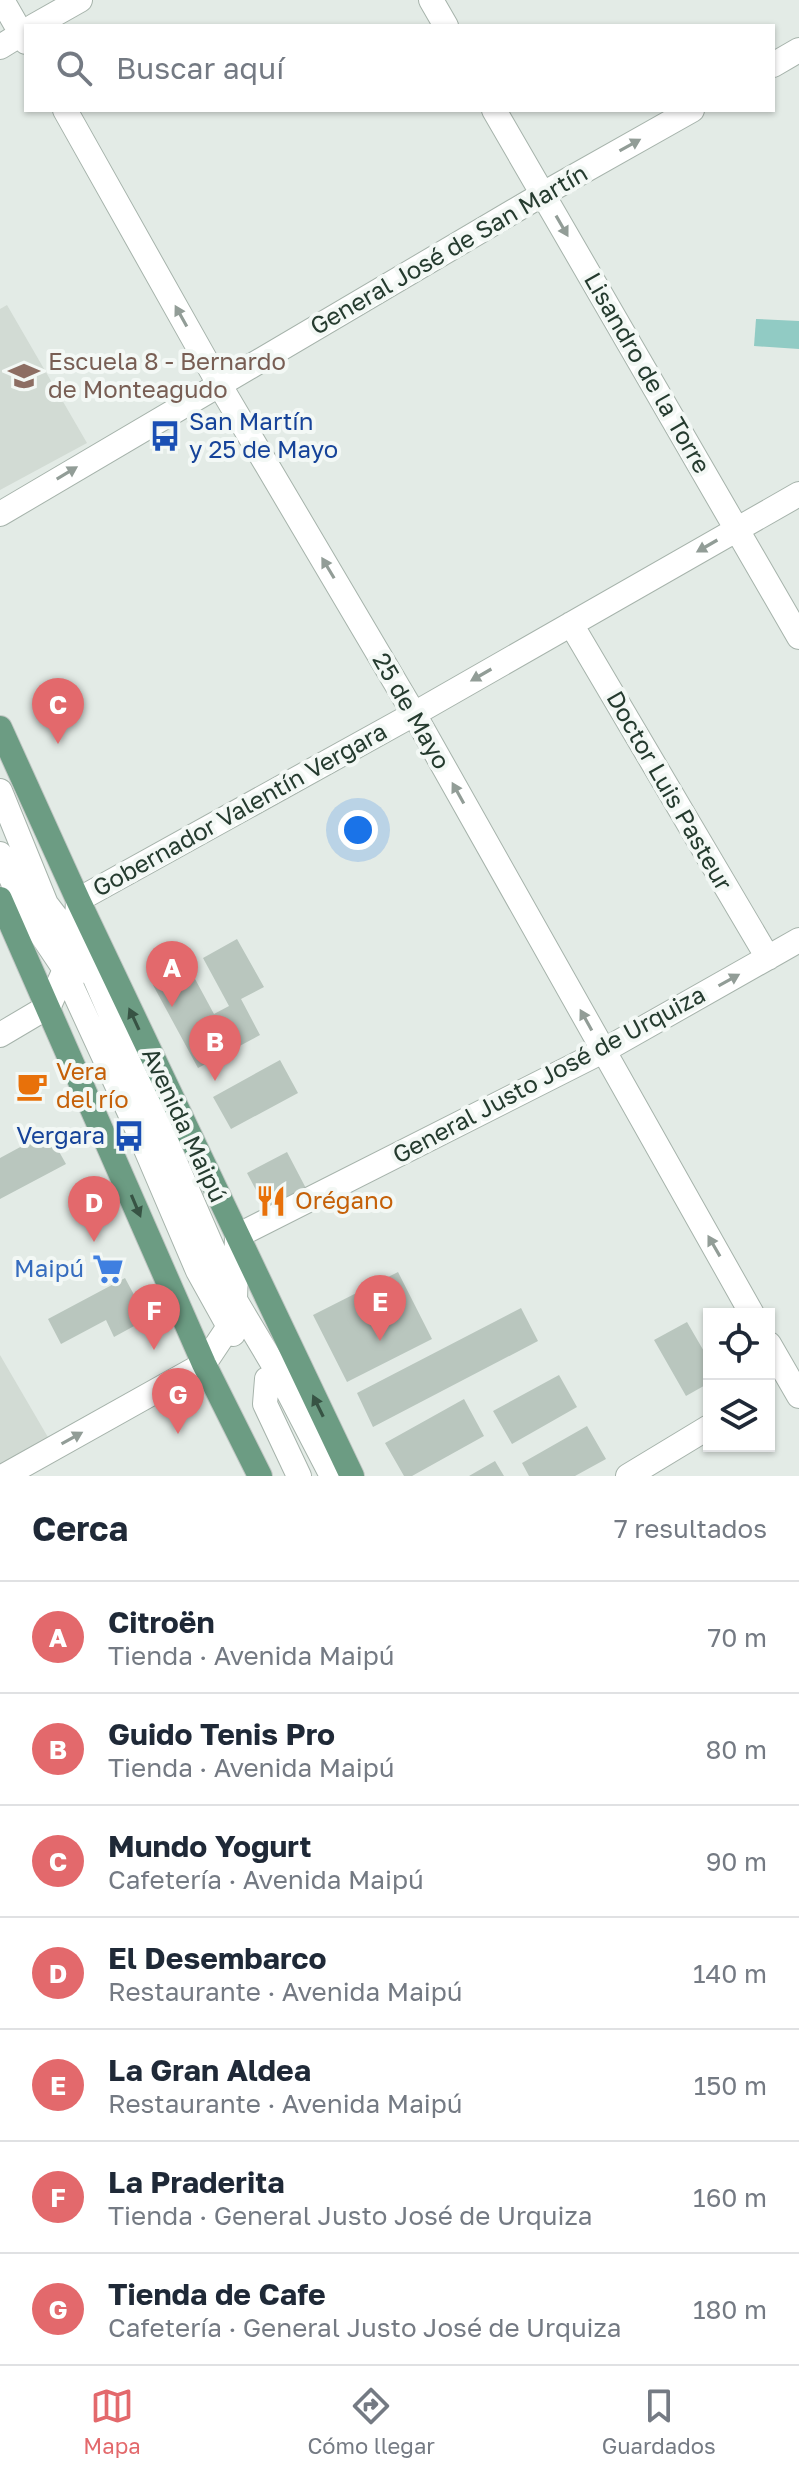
<!DOCTYPE html>
<html lang="es">
<meta charset="utf-8">
<style>
:root{--surface:#fff;--page:#f2f2f3;--text:#1f2937;--muted:#747a83;--line:#e0e1e3;--accent:#e3696c}
body{margin:0;font-family:"Golos Text",sans-serif;background:var(--page);color:var(--text)}
.controls{position:absolute;right:24px;bottom:24px;display:grid;overflow:hidden;border-radius:0px;box-shadow:0 2px 6px #0004}
.controls button{width:72px;height:72px;display:grid;place-items:center;padding:0;border:0;border-bottom:2px solid var(--line);background:var(--surface);color:var(--text);font:40px sans-serif}
.you{position:absolute;left:358px;top:830px;width:28px;height:28px;margin:-20px;border:6px solid #fff;border-radius:50%;background:#1a73e8;box-shadow:0 0 0 12px #1a73e833}
.badge{display:grid;place-items:center;width:52px;height:52px;border-radius:50%;background:var(--accent);color:#fff;font-size:26px;font-weight:700}
.pin{position:absolute;translate:-50% -66px;filter:drop-shadow(0 2px 4px #0008)}
.pin::after{content:'';position:absolute;top:42px;width:28px;height:24px;background:inherit;clip-path:polygon(0 0,100% 0,50% 100%)}
.list{margin:0;padding:0;list-style:none}
h2{display:flex;justify-content:space-between;align-items:center;height:104px;margin:0;padding:0 32px;font-size:34px}
h2 small{font-size:26px;font-weight:400;color:var(--muted)}
.list li{display:grid;grid-template-columns:52px 1fr auto;gap:24px;align-items:center;box-sizing:border-box;height:112px;padding:0 32px;border-top:2px solid var(--line)}
.list b{display:block;font-size:30px;white-space:nowrap}
.list p{margin:0;font-size:26px;white-space:nowrap;color:var(--muted)}
.list em{font-size:26px;font-style:normal;color:var(--muted)}
.icon{flex:none;width:44px;height:44px;fill:none;stroke:currentColor;stroke-width:2;stroke-linecap:round;stroke-linejoin:round}
.map{position:relative;flex:none;width:799px;height:1476px;overflow:hidden}
.search{position:absolute;background:var(--surface);box-shadow:0 2px 6px #0004;left:24px;right:24px;top:24px;height:88px;display:flex;align-items:center;gap:20px;box-sizing:border-box;padding:0 28px;border-radius:0px;color:var(--muted);font-size:30px}
.sheet{height:888px;background:var(--surface)}
nav{display:flex;justify-content:space-around;align-items:center;box-sizing:border-box;height:112px;border-top:2px solid var(--line);background:var(--surface);font-size:22px;color:var(--muted)}
nav a{display:grid;justify-items:center;gap:4px}
nav .on{color:var(--accent)}
.map>svg:first-child{display:block}
.built{fill:#d2dbd4}
.water{fill:#91cbc4}
.building{fill:#b9c6be}
.lines{fill:none;stroke-linecap:round;stroke-linejoin:round}
.minor-casing{stroke:#a6b3ab;stroke-width:26}
.major-casing{stroke:#c2c8c5;stroke-width:26}
.minor{stroke:#fff;stroke-width:24}
.major{stroke:#6c9c83;stroke-width:24}
.oneway{fill:#929d97}
.oneway2{fill:#375344}
.labels{text-anchor:middle;stroke-width:8;stroke-linejoin:round;paint-order:stroke}
.street-label{font-size:24px;fill:#253b2f;stroke:#f3f8f5}
.education-label{font-size:24px;fill:#785e54;stroke:#f3f8f5;text-anchor:start}
.transit-label{font-size:24px;fill:#164399;stroke:#f3f8f5;text-anchor:start}
.food-label{font-size:24px;fill:#c56008;stroke:#f3f8f5;text-anchor:start}
.shop-label{font-size:24px;fill:#366cbe;stroke:#f3f8f5;text-anchor:end}
</style>
<div class="map">
<svg width="799" height="1476" viewBox="0 0 799 1476">
<rect width="100%" height="100%" fill="#e3ebe6"/>
<path class="built" d="M 7,305 L 87,443 L 0,490 L 0,309 Z
M 0,1355 L 49,1439 L 0,1467 Z"/>
<path class="water" d="M 756,319 L 799,321 L 799,349 L 754,346 Z"/>
<path class="building" d="M 237,939 L 264,987 L 241,999 L 260,1035 L 198,1068 L 153,985 L 188,966 L 214,1014 L 229,1006 L 203,958 Z
M 280,1060 L 298,1093 L 231,1129 L 213,1097 Z
M 48,1132 L 66,1164 L 0,1199 L 0,1158 Z
M 287,1152 L 310,1196 L 283,1210 L 264,1205 L 247,1173 Z
M 398,1272 L 432,1339 L 347,1382 L 313,1315 Z
M 125,1278 L 147,1319 L 114,1337 L 106,1320 L 61,1344 L 48,1319 Z
M 521,1308 L 538,1341 L 373,1427 L 357,1393 Z
M 687,1322 L 709,1360 L 709,1383 L 686,1396 L 654,1340 Z
M 559,1375 L 577,1407 L 512,1444 L 493,1411 Z
M 464,1399 L 484,1436 L 412,1476 L 404,1476 L 385,1443 Z
M 587,1426 L 606,1459 L 575,1476 L 529,1476 L 522,1463 Z
M 495,1461 L 504,1476 L 469,1476 Z"/>
<g class="lines">
<defs>
<path id="minor" d="M 2,0 L 26,42
M 431,0 L 446,26
M 34,26 L 80,0
M 0,47 L 26,31
M 773,65 L 799,50
M 65,110 L 219,384 L 414,714 L 752,1314
M 494,110 L 799,637
M 0,514 L 543,194 L 692,110
M 571,624 L 768,958
M 0,791 L 46,904 L 85,955 L 235,1300 L 279,1374 L 332,1476
M 0,854 L 27,913 L 72,980
M 64,970 L 139,1133 L 198,1271 L 233,1334
M 0,1035 L 49,1006 L 76,944 L 78,900 L 414,714 L 799,494
M 769,1344 L 799,1396
M 267,1379 L 265,1404 L 299,1476
M 4,1476 L 204,1364 L 228,1328 L 235,1300 L 237,1236 L 603,1051 L 799,940
M 628,1476 L 709,1427"/>
<path id="major" d="M 0,728 L 78,900 L 352,1476
M 0,899 L 204,1364 L 260,1476"/>
</defs>
<use href="#minor" class="minor-casing"/>
<use href="#major" class="major-casing"/>
<use href="#minor" class="minor"/>
<use href="#major" class="major"/>
</g>
<defs><path id="oneway-solid" d="M-6-.8H1V-3.2L6.5 0L1 3.2V.8H-6Z" transform="scale(2)"/></defs>
<g class="oneway">
<use href="#oneway-solid" transform="translate(630 145) rotate(-29)"/>
<use href="#oneway-solid" transform="translate(562 226) rotate(60)"/>
<use href="#oneway-solid" transform="translate(181 316) rotate(-119)"/>
<use href="#oneway-solid" transform="translate(67 473) rotate(-31)"/>
<use href="#oneway-solid" transform="translate(707 546) rotate(150)"/>
<use href="#oneway-solid" transform="translate(328 568) rotate(-121)"/>
<use href="#oneway-solid" transform="translate(481 675) rotate(150)"/>
<use href="#oneway-solid" transform="translate(458 793) rotate(-119)"/>
<use href="#oneway-solid" transform="translate(729 980) rotate(-29)"/>
<use href="#oneway-solid" transform="translate(586 1020) rotate(-119)"/>
<use href="#oneway-solid" transform="translate(714 1246) rotate(-120)"/>
<use href="#oneway-solid" transform="translate(72 1438) rotate(-29)"/>
</g>
<g class="oneway2">
<use href="#oneway-solid" transform="translate(134 1019) rotate(-115)"/>
<use href="#oneway-solid" transform="translate(136 1206) rotate(67)"/>
<use href="#oneway-solid" transform="translate(318 1406) rotate(-116)"/>
</g>
<defs>
<symbol id="school-bare" viewBox="-9 -9 18 18"><path d="M0-5L7-2L0 1L-7-2ZM-4 1L0 2.5L4 1V4Q0 6-4 4Z" fill="#8d6e63" stroke="#f3f8f5" stroke-width="2.5" paint-order="stroke"/></symbol>
<symbol id="bus-bare" viewBox="-9 -9 18 18"><path d="M-5-6H5V4H4V6H2V4H-2V6H-4V4H-5ZM-3.5-4V0h7V-4ZM-3.5 1.2v1.5H-2V1.2ZM2 1.2v1.5H3.5V1.2Z" fill="#1a4fb4" stroke="#f3f8f5" stroke-width="2.5" paint-order="stroke"/></symbol>
<symbol id="cafe-bare" viewBox="-9 -9 18 18"><path d="M-5.5-4.5H6V0H3Q3 3.5 0 3.5H-2.5Q-5.5 3.5-5.5 0ZM3-3.2v2h1.7v-2ZM-6 4.5H4V6H-6Z" fill="#e8710a" stroke="#f3f8f5" stroke-width="2.5" paint-order="stroke"/></symbol>
<symbol id="restaurant-bare" viewBox="-9 -9 18 18"><path d="M-5-6h1v4h1v-4h1v4h1v-4h1v5L-1.5 .5V6h-2V.5L-5-1ZM5-6V6H3V1.5H1.5Q1.5-4 5-6Z" fill="#e8710a" stroke="#f3f8f5" stroke-width="2.5" paint-order="stroke"/></symbol>
<symbol id="supermarket-bare" viewBox="-9 -9 18 18"><path d="M-6-5.5h2.5l.6 2H6L4.5 2H-2.5L-4.4-4H-6ZM-1.5 3.2a1.3 1.3 0 1 0 .1 0ZM3 3.2a1.3 1.3 0 1 0 .1 0Z" fill="#3f7fe0" stroke="#f3f8f5" stroke-width="2.5" paint-order="stroke"/></symbol>
</defs>
<g fill-rule="evenodd">
<use href="#school-bare" x="2" y="354" width="44" height="44"/>
<use href="#bus-bare" x="143" y="414" width="44" height="44"/>
<use href="#cafe-bare" x="10" y="1064" width="44" height="44"/>
<use href="#bus-bare" x="107" y="1114" width="44" height="44"/>
<use href="#restaurant-bare" x="249" y="1179" width="44" height="44"/>
<use href="#supermarket-bare" x="86" y="1247" width="44" height="44"/>
</g>
<g class="labels">
<g class="street-label">
<text transform="translate(449 250) rotate(-30)" y="8">General José de San Martín</text>
<text transform="translate(647 373) rotate(60)" y="8">Lisandro de la Torre</text>
<text transform="translate(411 711) rotate(60)" y="8">25 de Mayo</text>
<text transform="translate(669 791) rotate(60)" y="8">Doctor Luis Pasteur</text>
<text transform="translate(240 810) rotate(-29)" y="8">Gobernador Valentín Vergara</text>
<text transform="translate(549 1075) rotate(-28)" y="8">General Justo José de Urquiza</text>
<text transform="translate(184 1125) rotate(65)" y="8">Avenida Maipú</text>
</g>
<g class="education-label">
<text x="48" y="370">Escuela 8 - Bernardo<tspan x="48" dy="28">de Monteagudo</tspan></text>
</g>
<g class="transit-label">
<text x="189" y="430">San Martín<tspan x="189" dy="28">y 25 de Mayo</tspan></text>
<text x="105" y="1144" text-anchor="end">Vergara</text>
</g>
<g class="food-label">
<text x="56" y="1080">Vera<tspan x="56" dy="28">del río</tspan></text>
<text x="295" y="1209">Orégano</text>
</g>
<g class="shop-label">
<text x="84" y="1277">Maipú</text>
</g>
</g>
</svg>
<div class="controls">
<button><svg class="icon" aria-label="locate" viewBox="0 0 24 24"><circle cx="12" cy="12" r="6"/><path d="M12 2v4M12 18v4M2 12h4M18 12h4"/></svg></button>
<button><svg class="icon" aria-label="layers" viewBox="0 0 24 24"><path d="M12 4l9 5-9 5-9-5zM3 14l9 5 9-5"/></svg></button>
</div>
<div class="you"></div>
<div class="pin badge" style="left:172px;top:1007px">A</div>
<div class="pin badge" style="left:215px;top:1081px">B</div>
<div class="pin badge" style="left:58px;top:744px">C</div>
<div class="pin badge" style="left:94px;top:1242px">D</div>
<div class="pin badge" style="left:380px;top:1341px">E</div>
<div class="pin badge" style="left:154px;top:1350px">F</div>
<div class="pin badge" style="left:178px;top:1434px">G</div>
<div class="search"><svg class="icon" aria-label="search" viewBox="0 0 24 24"><circle cx="10" cy="10" r="6"/><path d="M15 15l6 6"/></svg>Buscar aquí</div>
</div>
<section class="sheet">
<h2>Cerca<small>7 resultados</small></h2>
<ul class="list">
<li><span class="badge">A</span><div><b>Citroën</b><p>Tienda · Avenida Maipú</p></div><em>70 m</em></li>
<li><span class="badge">B</span><div><b>Guido Tenis Pro</b><p>Tienda · Avenida Maipú</p></div><em>80 m</em></li>
<li><span class="badge">C</span><div><b>Mundo Yogurt</b><p>Cafetería · Avenida Maipú</p></div><em>90 m</em></li>
<li><span class="badge">D</span><div><b>El Desembarco</b><p>Restaurante · Avenida Maipú</p></div><em>140 m</em></li>
<li><span class="badge">E</span><div><b>La Gran Aldea</b><p>Restaurante · Avenida Maipú</p></div><em>150 m</em></li>
<li><span class="badge">F</span><div><b>La Praderita</b><p>Tienda · General Justo José de Urquiza</p></div><em>160 m</em></li>
<li><span class="badge">G</span><div><b>Tienda de Cafe</b><p>Cafetería · General Justo José de Urquiza</p></div><em>180 m</em></li>
</ul>
</section>
<nav>
<a class="on"><svg class="icon" aria-label="map" viewBox="0 0 24 24"><path d="M3 6l6-2 6 2 6-2v14l-6 2-6-2-6 2zM9 4v14M15 6v14"/></svg>Mapa</a>
<a><svg class="icon" aria-label="directions" viewBox="0 0 24 24"><path d="M12 3l9 9-9 9-9-9zM9 14v-3h6M13 9l2 2-2 2"/></svg>Cómo llegar</a>
<a><svg class="icon" aria-label="saved" viewBox="0 0 24 24"><path d="M7 4h10v16l-5-4-5 4z"/></svg>Guardados</a>
</nav>
